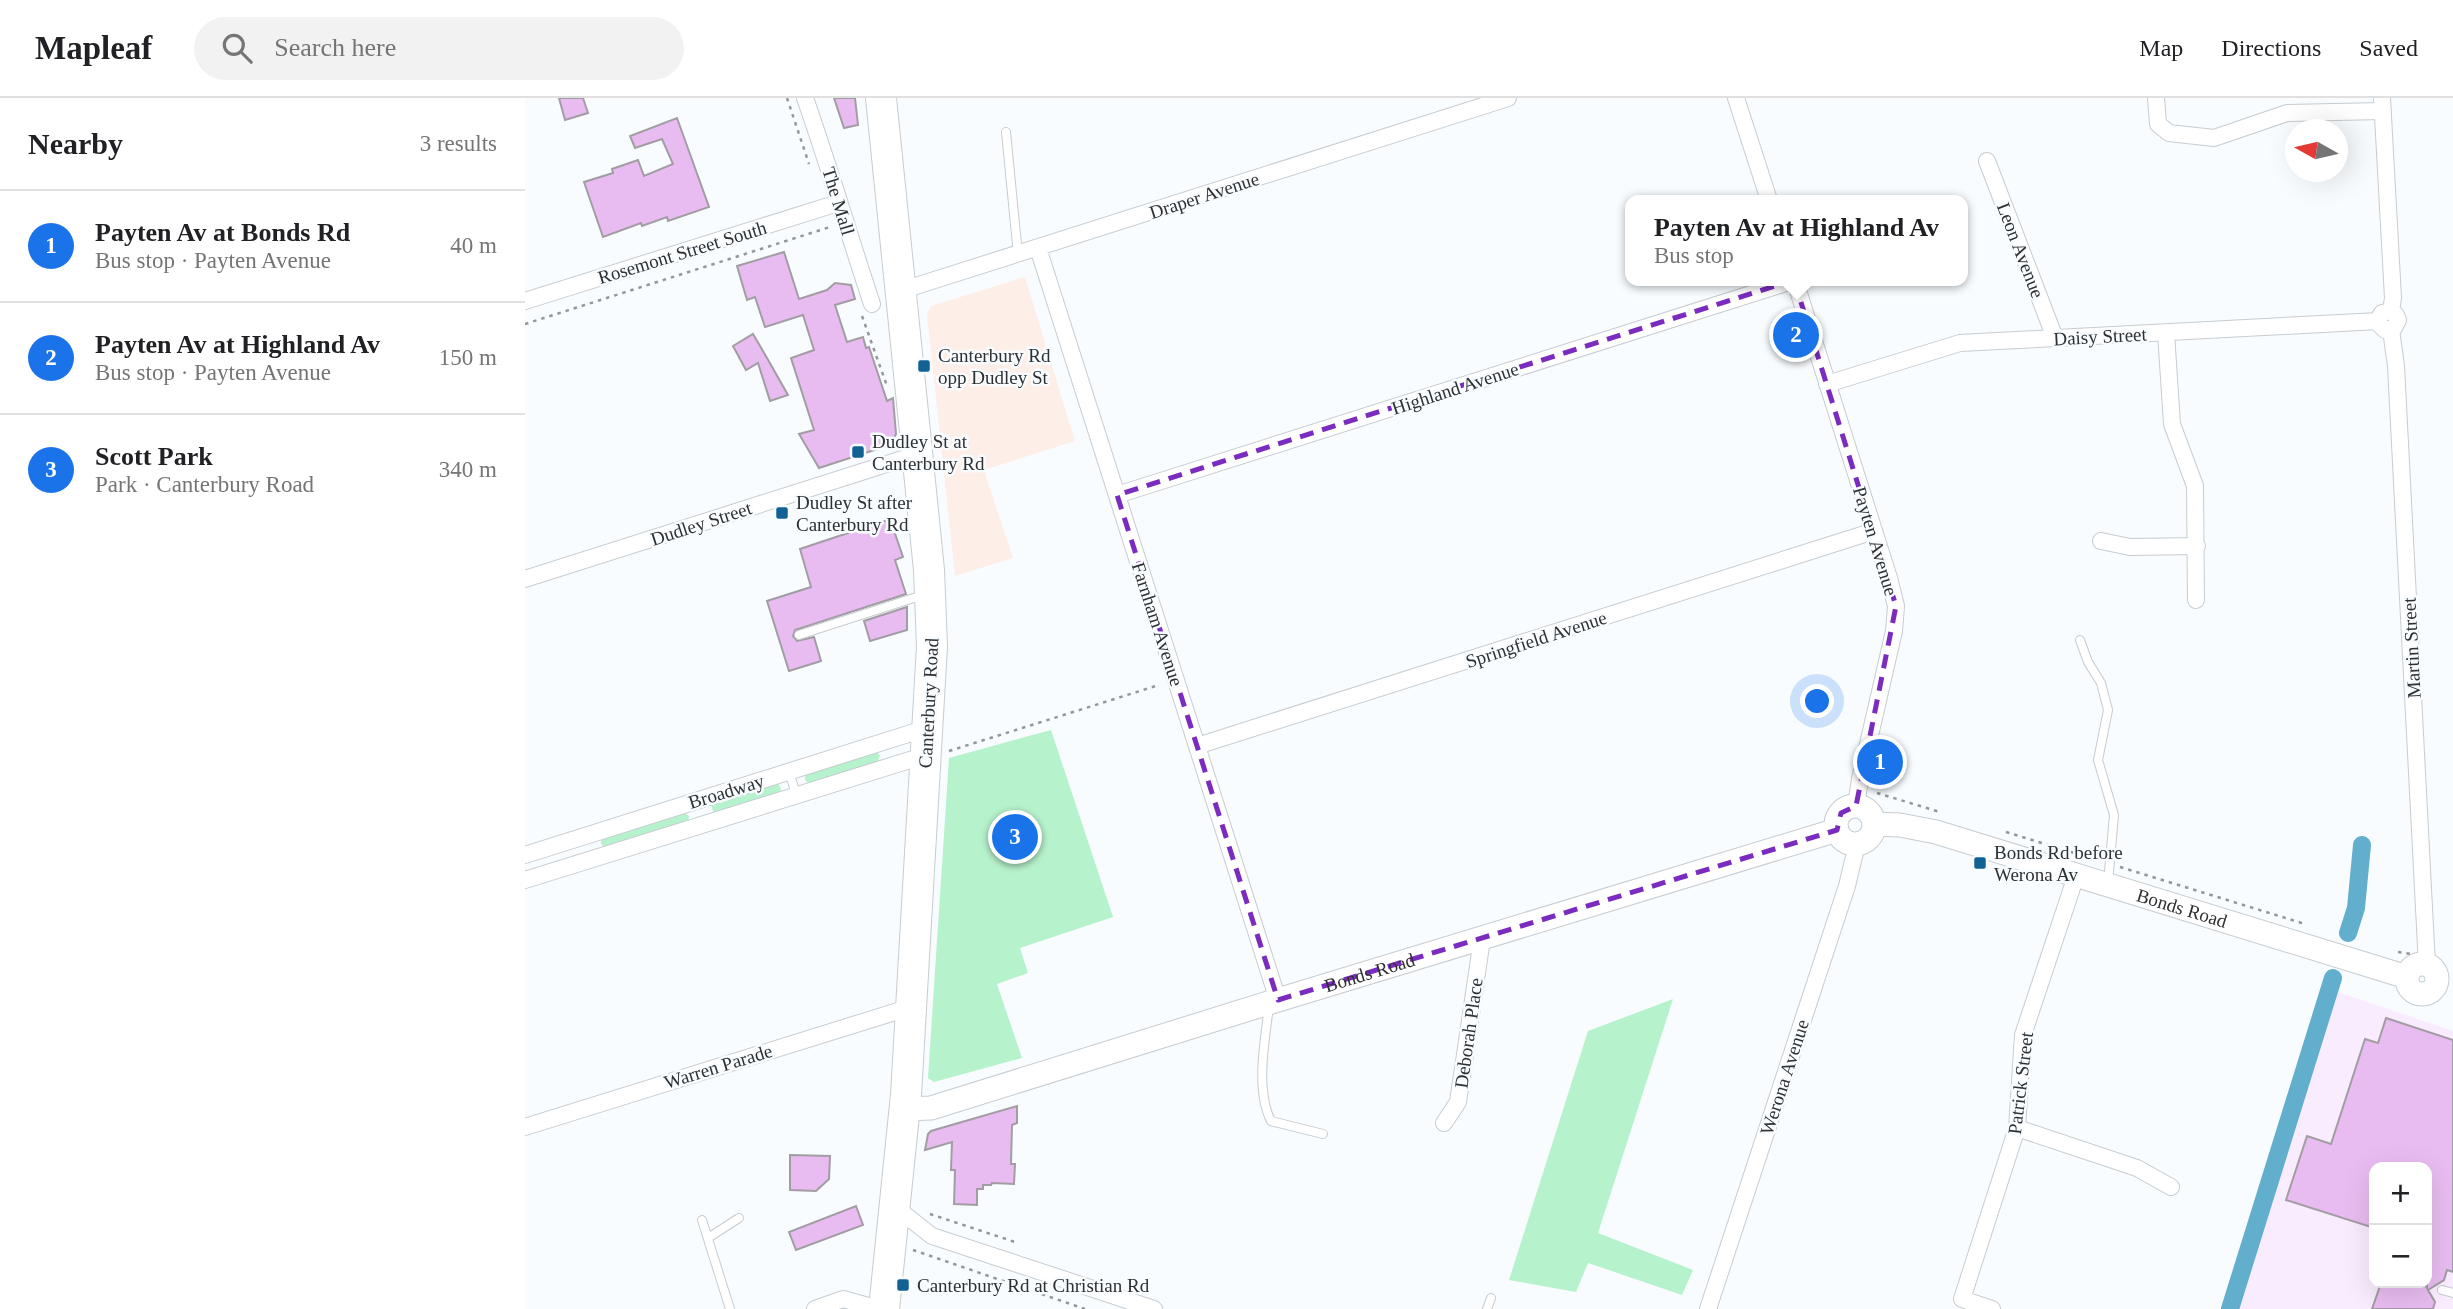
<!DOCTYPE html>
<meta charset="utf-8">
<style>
:root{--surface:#fff;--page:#f2f2f2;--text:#202124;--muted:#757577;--line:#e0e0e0;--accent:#1a73e8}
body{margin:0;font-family:Georgia,serif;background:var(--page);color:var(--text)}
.controls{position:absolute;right:21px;bottom:21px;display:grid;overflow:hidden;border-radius:14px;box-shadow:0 7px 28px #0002}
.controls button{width:63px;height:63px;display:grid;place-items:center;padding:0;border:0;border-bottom:2px solid var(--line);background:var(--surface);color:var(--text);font:35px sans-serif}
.compass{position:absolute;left:1760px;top:21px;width:63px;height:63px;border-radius:50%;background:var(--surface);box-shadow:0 7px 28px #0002;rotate:278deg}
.you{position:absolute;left:1293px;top:604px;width:24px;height:24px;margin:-18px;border:5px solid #fff;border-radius:50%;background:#1a73e8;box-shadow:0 0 0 10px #1a73e833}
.badge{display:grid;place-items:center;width:46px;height:46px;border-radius:50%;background:var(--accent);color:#fff;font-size:23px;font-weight:700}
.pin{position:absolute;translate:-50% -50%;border:4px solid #fff;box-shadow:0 2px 7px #0006}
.popup{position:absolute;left:1100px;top:97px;width:343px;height:91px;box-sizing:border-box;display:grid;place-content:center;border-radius:14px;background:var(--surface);filter:drop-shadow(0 2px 5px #0005);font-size:23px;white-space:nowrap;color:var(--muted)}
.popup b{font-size:26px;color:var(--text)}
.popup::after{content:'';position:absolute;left:50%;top:100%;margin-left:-14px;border:14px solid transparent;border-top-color:var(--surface)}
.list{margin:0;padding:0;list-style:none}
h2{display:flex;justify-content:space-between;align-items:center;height:91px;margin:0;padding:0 28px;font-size:30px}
h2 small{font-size:23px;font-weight:400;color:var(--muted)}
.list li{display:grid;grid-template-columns:46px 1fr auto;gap:21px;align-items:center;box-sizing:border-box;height:112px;padding:0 28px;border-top:2px solid var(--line)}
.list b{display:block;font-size:26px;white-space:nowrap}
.list p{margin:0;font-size:23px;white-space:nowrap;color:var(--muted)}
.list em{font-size:23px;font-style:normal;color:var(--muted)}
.icon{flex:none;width:38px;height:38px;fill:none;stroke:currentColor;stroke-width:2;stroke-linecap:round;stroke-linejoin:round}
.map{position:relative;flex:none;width:1928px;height:1211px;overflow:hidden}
header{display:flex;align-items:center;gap:42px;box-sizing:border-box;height:98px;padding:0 35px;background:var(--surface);border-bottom:2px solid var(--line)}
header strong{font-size:33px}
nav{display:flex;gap:38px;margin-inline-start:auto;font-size:24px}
.search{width:490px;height:63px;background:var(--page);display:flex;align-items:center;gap:18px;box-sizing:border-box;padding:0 24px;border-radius:38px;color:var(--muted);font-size:26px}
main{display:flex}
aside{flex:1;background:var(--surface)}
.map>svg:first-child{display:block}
.commercial{fill:#fdeee8}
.industrial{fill:#faecff;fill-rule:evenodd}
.green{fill:#b6f2cc}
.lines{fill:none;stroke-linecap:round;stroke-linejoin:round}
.canal{stroke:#62aecd;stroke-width:18}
.building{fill:#e9bcf1;stroke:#a29da3;stroke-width:2}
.lane-casing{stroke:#c6ccd0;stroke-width:10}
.street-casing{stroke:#c6ccd0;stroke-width:18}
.secondary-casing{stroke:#c6ccd0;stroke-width:25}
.highway-casing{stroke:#c6ccd0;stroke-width:32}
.path{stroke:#94979a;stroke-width:2.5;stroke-dasharray:3.5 5;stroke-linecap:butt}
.lane{stroke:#fff;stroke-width:8}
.street{stroke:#fff;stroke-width:16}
.secondary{stroke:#fff;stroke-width:23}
.highway{stroke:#fff;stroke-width:30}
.marked{fill:none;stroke:#7b2cbf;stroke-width:5;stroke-dasharray:14 9;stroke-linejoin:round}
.poi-dot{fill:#126193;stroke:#f8fcff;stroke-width:2.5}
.labels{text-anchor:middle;stroke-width:5;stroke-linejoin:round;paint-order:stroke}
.street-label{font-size:19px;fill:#2e3032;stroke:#f8fcff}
.poi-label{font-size:19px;fill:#2e3032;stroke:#f8fcff;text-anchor:start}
</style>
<header>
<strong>Mapleaf</strong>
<div class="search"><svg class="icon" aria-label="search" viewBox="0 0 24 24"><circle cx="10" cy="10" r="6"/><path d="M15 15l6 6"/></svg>Search here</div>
<nav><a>Map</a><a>Directions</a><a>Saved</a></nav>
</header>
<main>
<aside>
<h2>Nearby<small>3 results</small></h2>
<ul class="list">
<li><span class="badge">1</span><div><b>Payten Av at Bonds Rd</b><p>Bus stop · Payten Avenue</p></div><em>40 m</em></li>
<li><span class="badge">2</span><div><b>Payten Av at Highland Av</b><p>Bus stop · Payten Avenue</p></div><em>150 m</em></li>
<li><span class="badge">3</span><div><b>Scott Park</b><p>Park · Canterbury Road</p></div><em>340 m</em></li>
</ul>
</aside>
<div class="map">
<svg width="1928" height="1211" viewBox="0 0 1928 1211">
<rect width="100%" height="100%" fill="#f8fcff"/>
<path class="commercial" d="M 500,179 L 550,343 L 459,372 L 488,460 L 430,478 L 402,216 L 406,208 Z"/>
<path class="industrial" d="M 1807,892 L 1928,933 L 1928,1211 L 1705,1211 ZM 1849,1069 L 1902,1069 L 1902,1185 L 1849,1185 Z"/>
<path class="green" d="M 526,632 L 588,819 L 495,850 L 503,875 L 472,886 L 497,960 L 409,984 L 403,980 L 424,660 Z
M 349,653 L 355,657 L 352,666 L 284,686 L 280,682 L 280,676 Z
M 253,685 L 256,691 L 255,696 L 190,715 L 188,714 L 186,705 Z
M 156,713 L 164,718 L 163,725 L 80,750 L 76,746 L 76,740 Z
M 1148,901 L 1073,1135 L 1168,1172 L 1157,1197 L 1063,1165 L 1051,1194 L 984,1182 L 1063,933 Z"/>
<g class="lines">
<path class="canal" d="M 1823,835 L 1831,810 L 1837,747
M 1705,1211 L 1808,880"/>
</g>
<path class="building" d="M 34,0 L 58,0 L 63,15 L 40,22 Z
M 309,0 L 330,0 L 333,27 L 319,30 Z
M 152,20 L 184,109 L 143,123 L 142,119 L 117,128 L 116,125 L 78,139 L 59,84 L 88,75 L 87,71 L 113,62 L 119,78 L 148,66 L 137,41 L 110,50 L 105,38 Z
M 259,154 L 274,201 L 302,192 L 310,185 L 326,187 L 330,201 L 310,207 L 322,244 L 338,239 L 341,250 L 344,249 L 362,303 L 368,300 L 371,336 L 365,347 L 294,370 L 274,336 L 289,332 L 266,260 L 289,252 L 278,217 L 240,229 L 230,199 L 222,202 L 212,168 Z
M 228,236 L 242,260 L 263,297 L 245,303 L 233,265 L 221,272 L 208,248 Z
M 365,421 L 378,459 L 370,462 L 381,496 L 270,532 L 268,538 L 272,543 L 289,539 L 296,563 L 264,573 L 242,503 L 286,489 L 275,451 Z
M 382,509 L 382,532 L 345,543 L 339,523 Z
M 1861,920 L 1928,942 L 1928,1174 L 1922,1172 L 1919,1182 L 1903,1192 L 1910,1204 L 1908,1211 L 1847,1211 L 1856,1185 L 1899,1185 L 1902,1190 L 1902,1069 L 1849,1069 L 1849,1130 L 1761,1102 L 1782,1038 L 1806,1046 L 1840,941 L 1853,945 Z
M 492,1008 L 492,1025 L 487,1027 L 486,1066 L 490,1066 L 489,1086 L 467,1085 L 466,1087 L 458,1087 L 458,1091 L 452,1091 L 452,1107 L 429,1106 L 430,1072 L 426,1072 L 427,1044 L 400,1052 L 403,1036 L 406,1033 Z
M 265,1057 L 305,1058 L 304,1081 L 291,1093 L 265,1092 Z
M 331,1108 L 338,1127 L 271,1152 L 264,1134 Z"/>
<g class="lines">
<defs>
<path id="lane" d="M 481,34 L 493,157
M 274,537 L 398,497
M 1555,542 L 1563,564 L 1576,585 L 1583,612 L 1573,662 L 1589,717 L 1583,785
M 264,674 L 271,696
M 744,908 C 740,942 730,992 746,1023 L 798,1036
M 177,1122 L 205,1211
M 183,1140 L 214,1120
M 1917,1192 L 1928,1195
M 962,1211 L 966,1200"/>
<path id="street" d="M 280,0 C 304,68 324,137 347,206
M 1211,0 L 1244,102
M 1631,0 L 1633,26 L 1644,35 L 1689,40 L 1762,15 L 1858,13
M 1857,0 L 1868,200 L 1866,213 L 1871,217 L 1873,222 L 1869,230 L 1860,232 L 1854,226 L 1854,220 L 1857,215 L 1866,213
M 1462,63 L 1530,240
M 513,150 L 753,902
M 1270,183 L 1364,480 L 1371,508 L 1369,533 L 1335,681 L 1331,708
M 375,193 L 983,0
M 0,203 L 313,105
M 1866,232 L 1871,268 L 1902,868
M 1641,235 L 1647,326 L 1670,388 L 1671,502
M 1302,286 L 1435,245 L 1854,223
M 592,397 L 1267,183
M 1576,443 L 1605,449 L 1672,448
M 0,481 L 393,356
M 672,648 L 1349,433
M 0,757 L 402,630
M 0,782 L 401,657
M 919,1025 L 933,1004 L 957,841
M 0,1029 L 386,909
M 1492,1030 L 1612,1070 L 1646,1089
M 370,1109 L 407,1138 L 629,1211
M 290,1211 L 318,1201 L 354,1211
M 1183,1211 L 1322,788 L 1332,746
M 1467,1211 L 1437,1201 L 1492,1030 L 1498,937 L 1551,778"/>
<g id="secondary">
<circle cx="1330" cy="727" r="19"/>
<path id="s1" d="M 1349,726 L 1375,727 L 1411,734 L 1882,879"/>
<circle cx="1897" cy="881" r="15"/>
<path id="s2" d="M 379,1011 L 406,1010 L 753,902 L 1312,732"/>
</g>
<path id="highway" d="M 356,0 L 404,472 L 407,548 L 381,997 L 359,1211"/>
</defs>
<use href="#lane" class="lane-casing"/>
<use href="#street" class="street-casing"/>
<use href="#secondary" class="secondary-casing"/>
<use href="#highway" class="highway-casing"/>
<path class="path" d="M 262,0 L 284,66
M 337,218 L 362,288
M 0,226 L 305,129
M 424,653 L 634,587
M 1352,695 L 1415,714
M 1481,734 L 1572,762
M 1595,769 L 1780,826
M 1873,854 L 1887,856
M 405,1116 L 490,1144
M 388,1152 L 560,1211"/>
<use href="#lane" class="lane"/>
<use href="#street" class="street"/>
<use href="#secondary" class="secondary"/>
<use href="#highway" class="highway"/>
</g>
<path class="marked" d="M 1269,182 L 1371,508 L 1331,708 L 1316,715 L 1312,732 L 753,902 L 592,397 Z"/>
<g class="poi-dot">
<rect x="392" y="261" width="14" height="14" rx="3.5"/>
<rect x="326" y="347" width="14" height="14" rx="3.5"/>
<rect x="250" y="408" width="14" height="14" rx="3.5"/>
<rect x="1448" y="758" width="14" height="14" rx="3.5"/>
<rect x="371" y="1180" width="14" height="14" rx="3.5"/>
</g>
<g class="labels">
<g class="street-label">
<text transform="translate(679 97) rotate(-18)" y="7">Draper Avenue</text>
<text transform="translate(314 103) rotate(73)" y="7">The Mall</text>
<text transform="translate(1496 152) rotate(69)" y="7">Leon Avenue</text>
<text transform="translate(157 154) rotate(-17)" y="7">Rosemont Street South</text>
<text transform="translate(1575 238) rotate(-3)" y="7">Daisy Street</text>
<text transform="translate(930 290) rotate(-18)" y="7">Highland Avenue</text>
<text transform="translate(176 425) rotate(-18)" y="7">Dudley Street</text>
<text transform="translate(1351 443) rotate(73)" y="7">Payten Avenue</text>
<text transform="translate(633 526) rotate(72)" y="7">Farnham Avenue</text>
<text transform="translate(1011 541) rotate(-18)" y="7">Springfield Avenue</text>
<text transform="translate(1886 550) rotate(-93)" y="7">Martin Street</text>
<text transform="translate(403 605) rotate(-87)" y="7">Canterbury Road</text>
<text transform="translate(201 693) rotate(-17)" y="7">Broadway</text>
<text dy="7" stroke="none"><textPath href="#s1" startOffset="320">Bonds Road</textPath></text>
<text dy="7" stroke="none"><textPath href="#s2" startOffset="486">Bonds Road</textPath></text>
<text transform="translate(943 935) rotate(-82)" y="7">Deborah Place</text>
<text transform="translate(193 968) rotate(-17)" y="7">Warren Parade</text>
<text transform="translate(1259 979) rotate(-72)" y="7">Werona Avenue</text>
<text transform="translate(1495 985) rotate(-83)" y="7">Patrick Street</text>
</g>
<g class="poi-label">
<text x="413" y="264">Canterbury Rd<tspan x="413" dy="22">opp Dudley St</tspan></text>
<text x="347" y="350">Dudley St at<tspan x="347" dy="22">Canterbury Rd</tspan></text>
<text x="271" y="411">Dudley St after<tspan x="271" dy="22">Canterbury Rd</tspan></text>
<text x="1469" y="761">Bonds Rd before<tspan x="1469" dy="22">Werona Av</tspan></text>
<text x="392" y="1194">Canterbury Rd at Christian Rd</text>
</g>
</g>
</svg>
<div class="controls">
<button>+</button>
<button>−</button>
</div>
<svg class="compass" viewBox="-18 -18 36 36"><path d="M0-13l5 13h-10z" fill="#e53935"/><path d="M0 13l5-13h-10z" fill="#757577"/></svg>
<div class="you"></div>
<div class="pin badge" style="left:1355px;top:664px">1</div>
<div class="pin badge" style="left:1271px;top:237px">2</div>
<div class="popup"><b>Payten Av at Highland Av</b>Bus stop</div>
<div class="pin badge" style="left:490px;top:739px">3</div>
</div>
</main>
